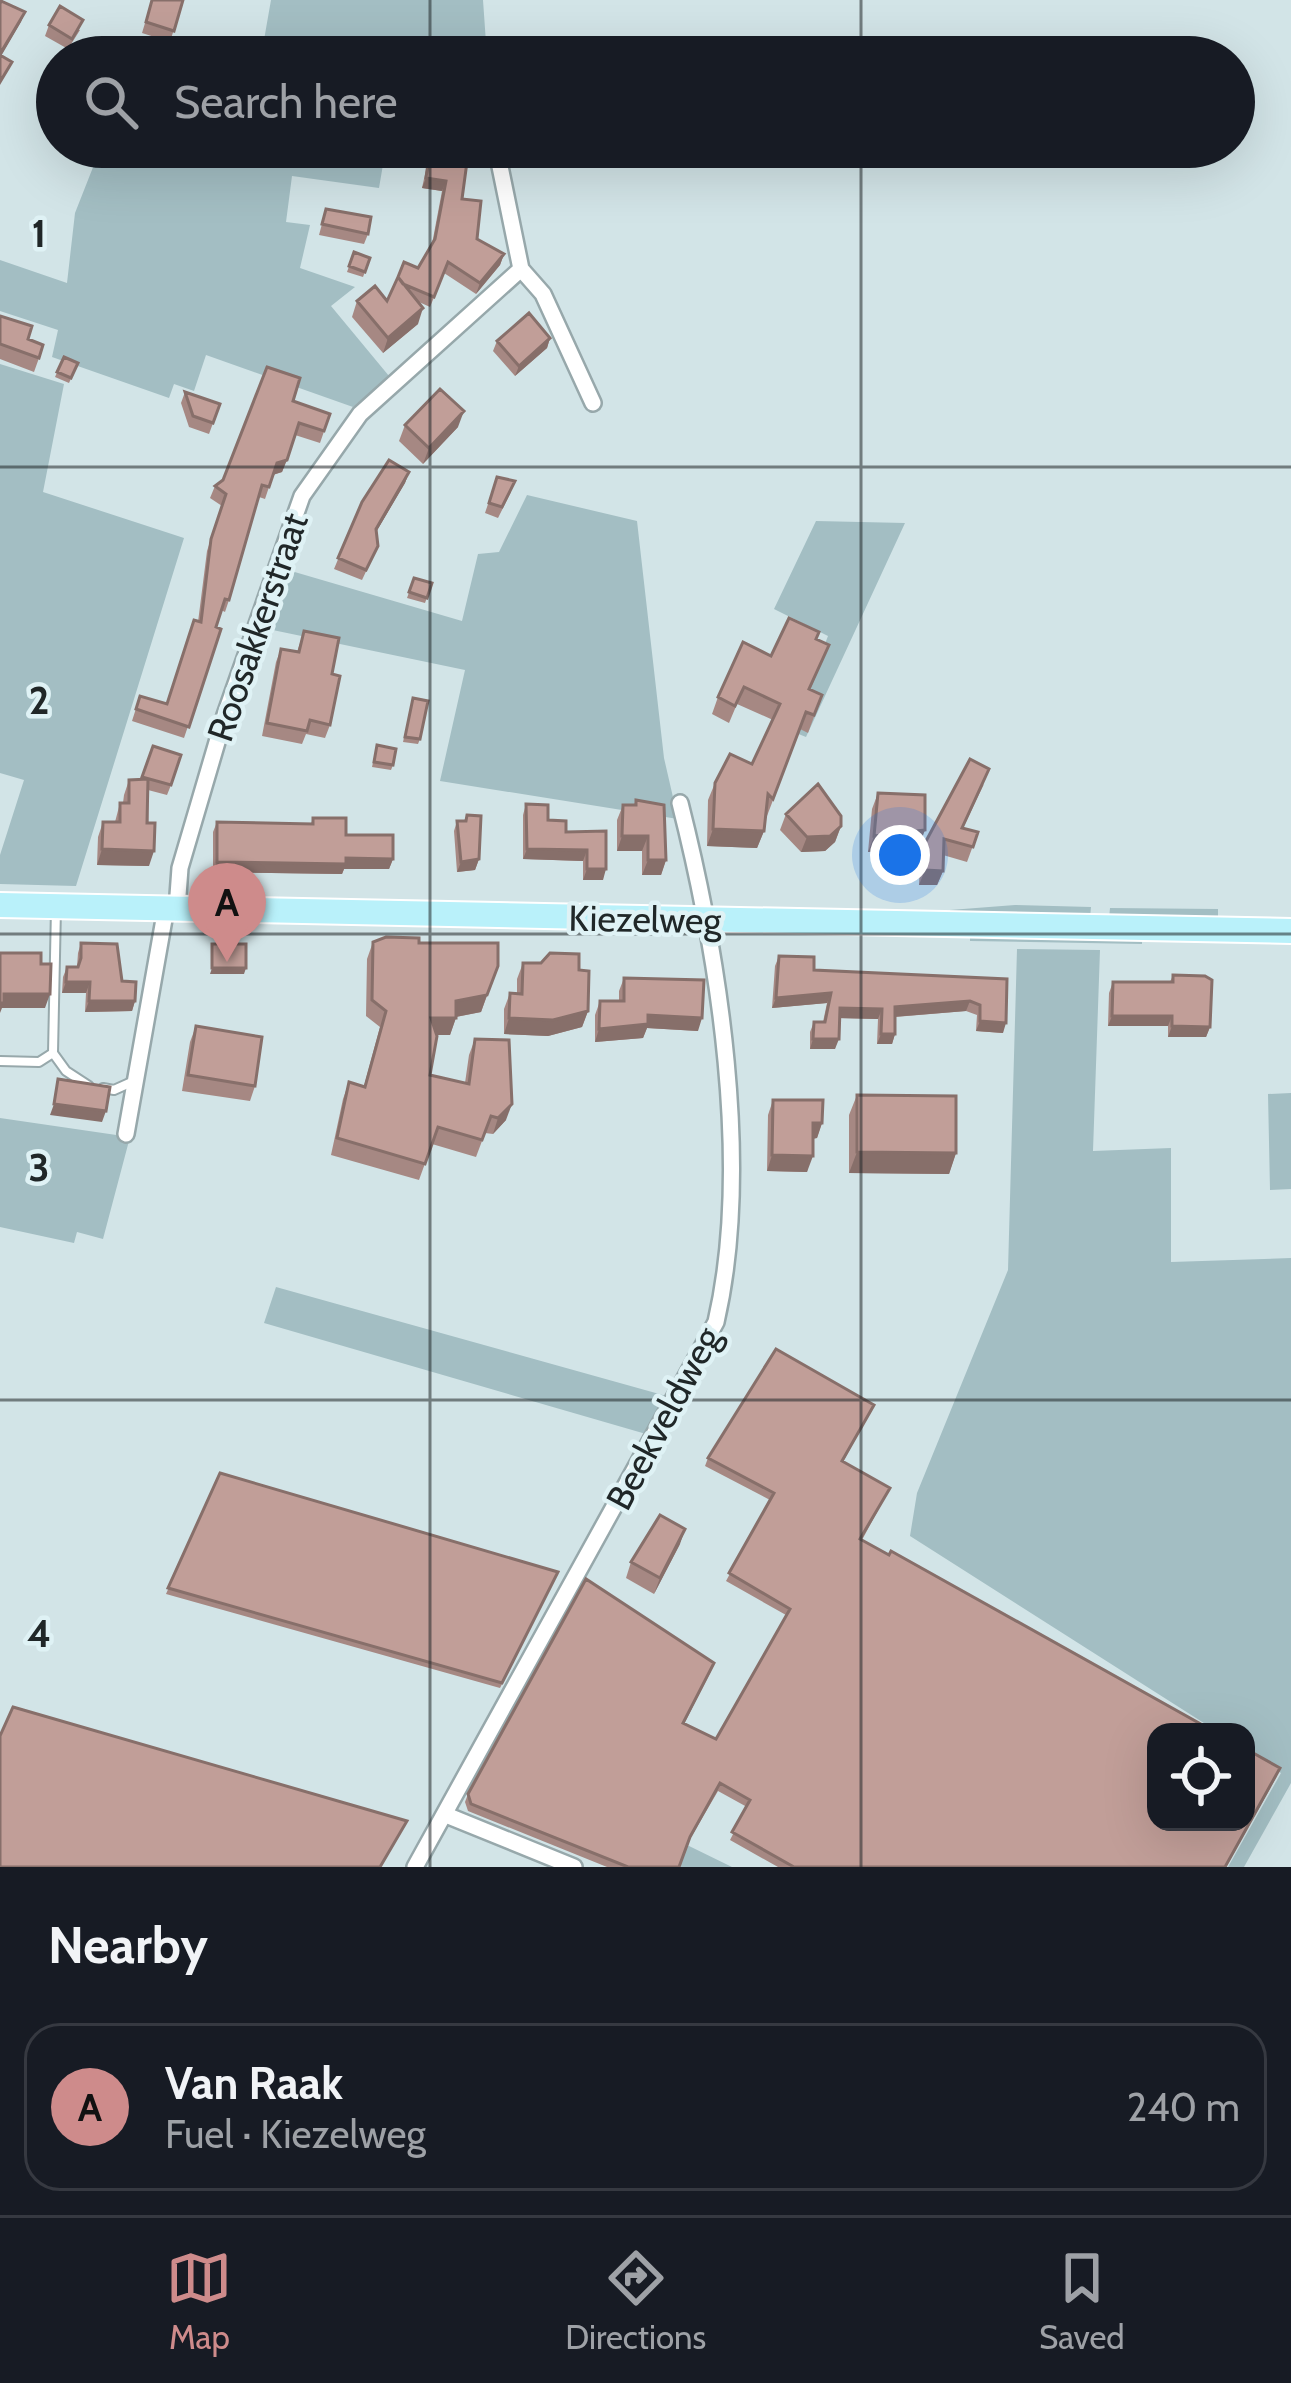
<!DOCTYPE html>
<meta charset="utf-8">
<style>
:root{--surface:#171b24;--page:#20242c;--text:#f1f3f6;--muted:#9ea1a6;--line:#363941;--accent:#ce8b8b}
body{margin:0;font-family:Cabin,sans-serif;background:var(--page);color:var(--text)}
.controls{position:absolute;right:36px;bottom:36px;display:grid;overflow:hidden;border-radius:24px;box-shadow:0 12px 48px #0002}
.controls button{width:108px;height:108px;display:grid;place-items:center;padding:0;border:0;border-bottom:3px solid var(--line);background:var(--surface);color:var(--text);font:60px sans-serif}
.you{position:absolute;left:900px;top:855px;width:42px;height:42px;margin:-30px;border:9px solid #fff;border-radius:50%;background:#1a73e8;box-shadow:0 0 0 18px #1a73e833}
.badge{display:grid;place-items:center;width:78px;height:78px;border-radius:50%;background:var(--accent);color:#111;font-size:39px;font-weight:700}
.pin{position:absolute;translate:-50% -99px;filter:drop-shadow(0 3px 6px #0008)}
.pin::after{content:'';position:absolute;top:63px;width:42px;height:36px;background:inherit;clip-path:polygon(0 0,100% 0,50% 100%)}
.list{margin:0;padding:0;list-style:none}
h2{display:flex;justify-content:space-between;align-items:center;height:156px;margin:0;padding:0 48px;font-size:51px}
h2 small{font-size:39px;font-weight:400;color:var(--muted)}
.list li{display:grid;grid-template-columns:78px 1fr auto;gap:36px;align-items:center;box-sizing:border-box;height:168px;margin:0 24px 24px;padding:0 24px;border:3px solid var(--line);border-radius:36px}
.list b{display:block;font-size:45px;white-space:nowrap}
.list p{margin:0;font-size:39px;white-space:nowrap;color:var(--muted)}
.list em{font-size:39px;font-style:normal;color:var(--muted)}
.icon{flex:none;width:66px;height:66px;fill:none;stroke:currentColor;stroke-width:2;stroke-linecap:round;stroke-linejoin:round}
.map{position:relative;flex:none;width:1291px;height:1867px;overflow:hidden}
.search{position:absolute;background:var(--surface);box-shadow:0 12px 48px #0002;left:36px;right:36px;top:36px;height:132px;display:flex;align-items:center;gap:30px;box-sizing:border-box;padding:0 42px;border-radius:66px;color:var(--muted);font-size:45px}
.sheet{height:348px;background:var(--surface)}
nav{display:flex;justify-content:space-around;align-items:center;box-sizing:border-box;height:168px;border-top:3px solid var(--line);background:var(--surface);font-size:33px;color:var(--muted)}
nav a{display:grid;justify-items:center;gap:6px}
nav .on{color:var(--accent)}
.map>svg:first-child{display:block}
.green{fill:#a3bec3}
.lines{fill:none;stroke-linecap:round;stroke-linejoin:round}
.service-casing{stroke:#97a8ab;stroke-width:12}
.minor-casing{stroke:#97a8ab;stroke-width:20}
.primary-casing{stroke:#fff;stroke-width:28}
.service{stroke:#fff;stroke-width:8}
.minor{stroke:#fff;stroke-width:15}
.primary{stroke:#b9f1fa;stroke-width:24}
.wall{fill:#a68883}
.shaded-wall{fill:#876f6a}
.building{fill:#c19e98;stroke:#876f6a;stroke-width:3}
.grid{fill:none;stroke:#202728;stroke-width:3;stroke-opacity:0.55}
.labels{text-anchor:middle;stroke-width:9;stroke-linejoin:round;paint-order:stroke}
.street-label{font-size:36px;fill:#202728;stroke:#dff2f5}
.grid-label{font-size:39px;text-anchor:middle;font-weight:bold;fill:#202728;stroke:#dff2f5;stroke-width:9;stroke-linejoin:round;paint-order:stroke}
</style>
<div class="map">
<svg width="1291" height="1867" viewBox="0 0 1291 1867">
<rect width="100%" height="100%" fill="#d2e4e7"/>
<path class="green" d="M 271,0 L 483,0 L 487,57 L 261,57 Z
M 101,147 L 386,147 L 379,188 L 292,176 L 286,222 L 310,225 L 300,268 L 355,287 L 331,306 L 389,376 L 353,407 L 206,355 L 194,391 L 174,384 L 169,398 L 52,357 L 58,330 L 0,311 L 0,260 L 67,283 L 75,213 Z
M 0,364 L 64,384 L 43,492 L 184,538 L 76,886 L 0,884 L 0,855 L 24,780 L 0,773 Z
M 527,495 L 637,521 L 664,758 L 678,819 L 440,781 L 465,670 L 263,628 L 281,568 L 462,621 L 478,554 L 499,552 Z
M 816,521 L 905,523 L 806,737 L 791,731 L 828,636 L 774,609 Z
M 1015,905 L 1091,907 L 1090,918 L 950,915 L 950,910 Z
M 1110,908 L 1218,909 L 1218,920 L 1109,919 Z
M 970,935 L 1142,938 L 1142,944 L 970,941 Z
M 1017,949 L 1100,950 L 1093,1151 L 1171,1148 L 1171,1262 L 1291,1258 L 1291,1783 L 1244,1867 L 1228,1867 L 1281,1773 L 1246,1750 L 1246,1732 L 1218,1732 L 910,1536 L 917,1493 L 1008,1270 Z
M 1291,1093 L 1291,1189 L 1270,1190 L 1268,1094 Z
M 0,1118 L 130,1137 L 103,1239 L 77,1232 L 74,1243 L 0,1227 Z
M 276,1287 L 670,1397 L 646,1434 L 264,1323 Z
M 687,1845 L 732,1867 L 679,1867 Z"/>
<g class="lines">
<defs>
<path id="service" d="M 53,1053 L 66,1071 L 89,1086
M 0,1061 L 39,1062 L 53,1053 L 56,908
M 103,1088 L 114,1090 L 134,1081"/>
<path id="minor" d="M 521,269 L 543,294 L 593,403
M 177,909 L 180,868 L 225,715 L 302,496 L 360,414 L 521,269 L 496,147
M 126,1134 L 166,908
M 446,1815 L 574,1867
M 415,1867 L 716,1322 C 752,1166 719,957 680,803"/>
<path id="primary" d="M 0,905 L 1291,931"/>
</defs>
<use href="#service" class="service-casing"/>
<use href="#minor" class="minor-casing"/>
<use href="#primary" class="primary-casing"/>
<use href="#service" class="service"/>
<use href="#minor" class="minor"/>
<use href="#primary" class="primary"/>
</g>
<path class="wall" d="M 152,0 L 183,0 L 170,42 L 142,33 Z
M 49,25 L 80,30 L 68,49 L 45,36 Z
M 446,147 L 475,147 L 475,149 L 469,149 L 462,199 L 477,239 L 504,254 L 500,265 L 476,294 L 444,273 L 430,307 L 419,302 L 418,324 L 383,353 L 352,317 L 357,301 L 387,301 L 418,268 L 432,244 L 442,191 L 422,188 L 429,156 L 447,158 Z
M 326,209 L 368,234 L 364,244 L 319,235 Z
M 354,252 L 370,258 L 363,277 L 347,272 Z
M 0,316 L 28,339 L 39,358 L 34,372 L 0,359 Z
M 550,338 L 547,348 L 515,376 L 493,351 L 497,341 Z
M 64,357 L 78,363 L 69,383 L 55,377 Z
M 185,392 L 220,404 L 209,434 L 189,427 L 181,403 Z
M 293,401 L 330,414 L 320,443 L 295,435 L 282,472 L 273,475 L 265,499 L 259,497 L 229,600 L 225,612 L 221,610 L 216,627 L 221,629 L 184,738 L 132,721 L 140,696 L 166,704 L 198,622 L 207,551 L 222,506 L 210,498 L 215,486 L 223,480 Z
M 405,425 L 458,427 L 423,464 L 399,441 Z
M 409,472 L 405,483 L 376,532 L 378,546 L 362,580 L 334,569 L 362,502 Z
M 497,477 L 511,492 L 498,518 L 485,513 Z
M 414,578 L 432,583 L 425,603 L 407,598 Z
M 304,631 L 332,674 L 330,725 L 325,738 L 306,734 L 302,744 L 262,736 L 276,662 L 281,649 L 297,652 Z
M 817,639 L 829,645 L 810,690 L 822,695 L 808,733 L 800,729 L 767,816 L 766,815 L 764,831 L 757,848 L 707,846 L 708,800 L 715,783 L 752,764 L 773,720 L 737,704 L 729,723 L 712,714 L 718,697 L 771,656 Z
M 413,698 L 420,739 L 418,744 L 403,742 Z
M 377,745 L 393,765 L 391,770 L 372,767 Z
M 153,746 L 171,785 L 167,795 L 148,790 L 149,866 L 97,865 L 98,837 L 103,822 L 115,822 L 120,803 L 123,803 L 124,795 L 129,780 L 141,780 Z
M 984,784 L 963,828 L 978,832 L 967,862 L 943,855 L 943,871 L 937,885 L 919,885 L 920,858 L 925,843 Z
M 878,793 L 919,846 L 868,852 L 872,809 Z
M 636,800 L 666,860 L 661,875 L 642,875 L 642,851 L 617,851 L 617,820 L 623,805 L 634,805 Z
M 526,804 L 566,832 L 606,831 L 603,880 L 583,880 L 583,861 L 523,859 L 523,815 Z
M 786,814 L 841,826 L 835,842 L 825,851 L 801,852 L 780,830 Z
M 467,815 L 479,859 L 475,870 L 457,872 L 454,831 L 457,821 L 464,821 Z
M 313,818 L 393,859 L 389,869 L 344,869 L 342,874 L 213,872 L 213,832 L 217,822 L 311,824 Z
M 373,942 L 419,943 L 498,966 L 481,1012 L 456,1017 L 450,1035 L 436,1035 L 430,1075 L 465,1083 L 469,1055 L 475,1039 L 506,1120 L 493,1134 L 485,1133 L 476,1157 L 432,1144 L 419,1180 L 331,1155 L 343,1099 L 349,1082 L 364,1086 L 380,1027 L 366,1016 L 367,959 Z
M 81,943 L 122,981 L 135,1001 L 132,1011 L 85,1012 L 86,993 L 62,993 L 63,977 L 67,967 L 77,967 L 78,953 Z
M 779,956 L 814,970 L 1007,979 L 1003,1033 L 976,1031 L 977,1015 L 966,1011 L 895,1017 L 895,1034 L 892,1044 L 877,1044 L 878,1019 L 839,1018 L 835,1049 L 810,1049 L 810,1032 L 814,1022 L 823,1022 L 827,1003 L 772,1008 L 775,966 Z
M 523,963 L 579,970 L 588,1011 L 582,1027 L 548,1036 L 504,1034 L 504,1009 L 510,993 L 517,994 L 517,979 Z
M 1173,975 L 1210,1027 L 1206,1037 L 1168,1037 L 1168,1026 L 1108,1026 L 1109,993 L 1113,982 L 1170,982 Z
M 624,978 L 698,1031 L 647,1028 L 643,1038 L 595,1042 L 595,1015 L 600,1001 L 619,1001 L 619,991 Z
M 196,1026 L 255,1086 L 250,1101 L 182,1091 L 190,1042 Z
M 857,1095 L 956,1153 L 949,1174 L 849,1173 L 849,1115 Z
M 773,1100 L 822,1123 L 817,1138 L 813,1139 L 807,1172 L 767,1171 L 768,1115 Z
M 874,1405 L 843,1462 L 890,1488 L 862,1540 L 1277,1776 L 1226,1867 L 778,1867 L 730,1840 L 747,1807 L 718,1791 L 687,1844 L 679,1867 L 607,1867 L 468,1811 L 465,1802 L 468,1794 L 711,1671 L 684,1724 L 716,1739 L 786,1615 L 726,1581 L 770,1500 L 705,1466 L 708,1458 Z
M 220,1473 L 556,1577 L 500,1688 L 166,1594 Z
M 680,1544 L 654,1594 L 626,1578 L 631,1562 Z"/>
<path class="shaded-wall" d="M 25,12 L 21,22 L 0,58 L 0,54 Z
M 426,178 L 446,181 L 442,191 L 422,188 Z
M 504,254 L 500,265 L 476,294 L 480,283 Z
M 423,308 L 418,324 L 383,353 L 388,338 Z
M 550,338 L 547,348 L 515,376 L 519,366 Z
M 464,411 L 458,427 L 423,464 L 429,448 Z
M 287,460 L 282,472 L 272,475 L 277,463 Z
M 409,472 L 405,483 L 372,539 L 376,529 Z
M 841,826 L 835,842 L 825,851 L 801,852 L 807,837 Z
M 713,829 L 764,831 L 757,848 L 707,846 Z
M 925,830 L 919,846 L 868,852 L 874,836 Z
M 622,836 L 648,836 L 642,851 L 617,851 Z
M 102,849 L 154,851 L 149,866 L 97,865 Z
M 527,849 L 587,850 L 583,861 L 523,859 Z
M 346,858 L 393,859 L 389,869 L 344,869 L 342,874 L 213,872 L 217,862 Z
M 479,859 L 475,870 L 457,872 L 461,862 Z
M 648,860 L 666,860 L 661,875 L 642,875 Z
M 587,869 L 606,869 L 603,880 L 583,880 Z
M 925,870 L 943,871 L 937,885 L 919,885 Z
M 212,968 L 246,968 L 244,974 L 210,974 Z
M 66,982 L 90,982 L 86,993 L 62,993 Z
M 831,993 L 827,1003 L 772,1008 L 776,998 Z
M 4,994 L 50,994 L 45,1008 L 2,1008 L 0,1013 L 0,1003 Z
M 487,995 L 481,1012 L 450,1018 L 456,1001 Z
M 89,1001 L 135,1001 L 132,1011 L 85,1012 Z
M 970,1001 L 966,1011 L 892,1017 L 895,1007 Z
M 840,1008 L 882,1009 L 878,1019 L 836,1018 Z
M 588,1011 L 582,1027 L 548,1036 L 504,1034 L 509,1018 Z
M 648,1015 L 702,1018 L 698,1031 L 647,1028 L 643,1038 L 595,1042 L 599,1029 Z
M 1112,1016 L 1172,1016 L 1168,1026 L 1108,1026 Z
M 431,1018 L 456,1018 L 450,1035 L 425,1035 Z
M 980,1021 L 1006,1023 L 1003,1033 L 976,1031 Z
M 1172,1026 L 1210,1027 L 1206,1037 L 1168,1037 Z
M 881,1034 L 895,1034 L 892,1044 L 877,1044 Z
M 813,1039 L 839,1039 L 835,1049 L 810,1049 Z
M 54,1104 L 106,1111 L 102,1122 L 50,1115 Z
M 512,1104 L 506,1120 L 493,1134 L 498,1118 Z
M 813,1123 L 822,1123 L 817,1138 L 808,1139 Z
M 857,1152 L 956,1153 L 949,1174 L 849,1173 Z
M 772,1155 L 813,1156 L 807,1172 L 767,1171 Z
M 685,1529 L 680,1544 L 654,1594 L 660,1578 Z"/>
<path class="building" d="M 152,0 L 183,0 L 174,31 L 146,22 Z
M 1,1 L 25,12 L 0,54 L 0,4 Z
M 60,6 L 83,20 L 72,39 L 49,25 Z
M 0,55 L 12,62 L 0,82 Z
M 450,147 L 469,147 L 462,199 L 481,201 L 477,239 L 504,254 L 480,283 L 448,262 L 434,297 L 403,284 L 398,277 L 404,262 L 418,268 L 435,239 L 446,181 L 426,178 L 429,156 L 451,159 Z
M 326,209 L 371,217 L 368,234 L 322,224 Z
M 354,252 L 370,258 L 365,272 L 349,266 Z
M 398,277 L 423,308 L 388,338 L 357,301 L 375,286 L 387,301 Z
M 529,313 L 550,338 L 519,366 L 497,341 Z
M 0,316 L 32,326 L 28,339 L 43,345 L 39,358 L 0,344 Z
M 64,357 L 78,363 L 71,378 L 57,372 Z
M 267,367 L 300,378 L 293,401 L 330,414 L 324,431 L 299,423 L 287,460 L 277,463 L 269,487 L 262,485 L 229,600 L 225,599 L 216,627 L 221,629 L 189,727 L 136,709 L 140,696 L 167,704 L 194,620 L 201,622 L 211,539 L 226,494 L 215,486 L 223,480 Z
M 440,389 L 464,411 L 429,448 L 405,425 Z
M 185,392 L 220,404 L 213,423 L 193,416 Z
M 389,460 L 409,472 L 376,529 L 378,546 L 366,570 L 338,558 L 362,502 Z
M 497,477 L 515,481 L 502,507 L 489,503 Z
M 414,578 L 432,583 L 427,598 L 409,592 Z
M 789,618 L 819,632 L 816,639 L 829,645 L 809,689 L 822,695 L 814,715 L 806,712 L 773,799 L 768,794 L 764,831 L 713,829 L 715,783 L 730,754 L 752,764 L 780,704 L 744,687 L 735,706 L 718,697 L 743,642 L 771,656 Z
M 304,631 L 339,638 L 332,674 L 340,676 L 330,725 L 310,720 L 307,731 L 267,723 L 281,649 L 299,652 Z
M 413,698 L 428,701 L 420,739 L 405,737 Z
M 377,745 L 396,749 L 393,765 L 374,762 Z
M 153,746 L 181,755 L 171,785 L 142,777 Z
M 970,759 L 989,769 L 962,828 L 978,832 L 973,847 L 944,839 L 943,871 L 925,870 L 925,843 Z
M 148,779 L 147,823 L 155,823 L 154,851 L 102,849 L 103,822 L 120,822 L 120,803 L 129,803 L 129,780 Z
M 818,784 L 841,816 L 841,826 L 830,836 L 807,837 L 786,814 Z
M 878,793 L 925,795 L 925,830 L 874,836 Z
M 636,800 L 664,805 L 666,860 L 648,860 L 648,836 L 622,836 L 623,805 L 636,805 Z
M 526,804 L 548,805 L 548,820 L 566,821 L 566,832 L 606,831 L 606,869 L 587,869 L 587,850 L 527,849 Z
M 467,815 L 481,816 L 479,859 L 461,862 L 457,821 L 466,821 Z
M 313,818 L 346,818 L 346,835 L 393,835 L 393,859 L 346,858 L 346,864 L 217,862 L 217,822 L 313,824 Z
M 386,937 L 419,938 L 419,943 L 498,943 L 498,966 L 487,995 L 456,1001 L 456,1018 L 431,1018 L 437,1036 L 430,1075 L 469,1084 L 475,1039 L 509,1040 L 512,1104 L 498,1118 L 491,1116 L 482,1140 L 438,1127 L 425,1164 L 337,1138 L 349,1082 L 365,1087 L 386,1011 L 372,1000 L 373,942 Z
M 81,943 L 117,944 L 122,981 L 136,982 L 135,1001 L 89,1001 L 90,982 L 66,982 L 67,967 L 78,967 L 81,958 Z
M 212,944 L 246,944 L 246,968 L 212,968 Z
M 0,953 L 41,953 L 41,964 L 51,964 L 50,994 L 4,994 L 4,1003 L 0,1003 Z
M 550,953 L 579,954 L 579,970 L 589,971 L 588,1011 L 553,1020 L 509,1018 L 510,993 L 522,994 L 523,963 L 541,963 Z
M 779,956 L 814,957 L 814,970 L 1007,979 L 1006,1023 L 980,1021 L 980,1005 L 970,1001 L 895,1007 L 895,1034 L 881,1034 L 882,1009 L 840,1008 L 839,1039 L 813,1039 L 814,1022 L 825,1022 L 831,993 L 776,998 Z
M 1173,975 L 1205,976 L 1212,980 L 1210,1027 L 1172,1026 L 1172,1016 L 1112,1016 L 1113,982 L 1173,982 Z
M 624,978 L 704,980 L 702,1018 L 648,1015 L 648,1024 L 599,1029 L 600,1001 L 624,1001 Z
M 196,1026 L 262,1037 L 255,1086 L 188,1075 Z
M 58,1079 L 110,1087 L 106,1111 L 54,1104 Z
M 857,1095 L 956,1096 L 956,1153 L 857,1152 Z
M 773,1100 L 823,1100 L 822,1123 L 813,1123 L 813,1156 L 772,1155 Z
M 776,1349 L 874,1405 L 842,1461 L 890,1488 L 860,1539 L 889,1555 L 891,1551 L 1215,1732 L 1156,1732 L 1156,1822 L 1246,1822 L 1246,1749 L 1280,1768 L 1225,1867 L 794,1867 L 732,1832 L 750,1800 L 720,1783 L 690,1837 L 679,1867 L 628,1867 L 471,1804 L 468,1794 L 586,1579 L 714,1663 L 683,1723 L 716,1739 L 790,1609 L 729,1573 L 774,1493 L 708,1458 Z
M 220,1473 L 558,1572 L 502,1683 L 168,1588 Z
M 660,1515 L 685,1529 L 660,1578 L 631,1562 Z
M 13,1707 L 407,1821 L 380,1867 L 0,1867 L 0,1736 Z"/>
<path class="grid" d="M 430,0 L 430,57M 861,0 L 861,57M 430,147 L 430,1867M 861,147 L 861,1867M 0,467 L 1291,467M 0,934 L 1291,934M 0,1400 L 1291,1400"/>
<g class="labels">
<g class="street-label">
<text transform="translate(257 627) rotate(-71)" y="13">Roosakkerstraat</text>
<text transform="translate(645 919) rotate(1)" y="13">Kiezelweg</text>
<text transform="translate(663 1418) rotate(-62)" y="13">Beekveldweg</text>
</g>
</g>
<g class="grid-label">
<text x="39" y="247">1</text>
<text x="39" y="714">2</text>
<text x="39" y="1181">3</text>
<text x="39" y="1647">4</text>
</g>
</svg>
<div class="controls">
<button><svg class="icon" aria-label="locate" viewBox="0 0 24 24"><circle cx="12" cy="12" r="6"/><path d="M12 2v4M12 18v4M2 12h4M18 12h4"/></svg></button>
</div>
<div class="you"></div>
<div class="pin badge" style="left:227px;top:962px">A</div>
<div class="search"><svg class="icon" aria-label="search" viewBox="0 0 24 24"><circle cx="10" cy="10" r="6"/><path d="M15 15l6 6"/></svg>Search here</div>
</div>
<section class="sheet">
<h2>Nearby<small></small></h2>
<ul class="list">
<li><span class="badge">A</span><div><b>Van Raak</b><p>Fuel · Kiezelweg</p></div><em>240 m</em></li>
</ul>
</section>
<nav>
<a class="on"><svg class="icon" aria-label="map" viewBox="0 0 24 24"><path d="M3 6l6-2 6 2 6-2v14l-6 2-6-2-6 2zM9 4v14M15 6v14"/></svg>Map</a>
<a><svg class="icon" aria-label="directions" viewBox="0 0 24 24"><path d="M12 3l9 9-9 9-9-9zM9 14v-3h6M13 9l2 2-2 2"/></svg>Directions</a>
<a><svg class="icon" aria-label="saved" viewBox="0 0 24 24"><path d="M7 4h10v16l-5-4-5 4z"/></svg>Saved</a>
</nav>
